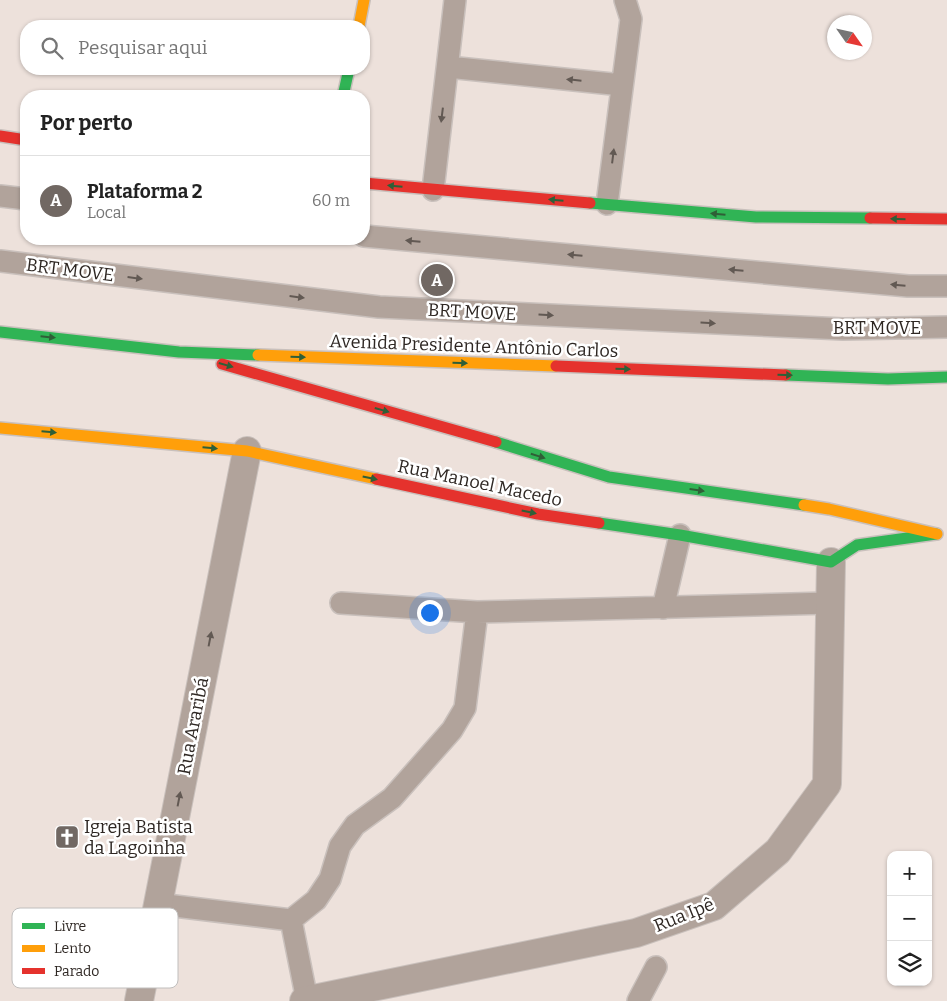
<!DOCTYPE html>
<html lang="pt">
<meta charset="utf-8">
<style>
:root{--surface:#fff;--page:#f2f2f2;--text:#222;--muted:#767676;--line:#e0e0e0;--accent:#716863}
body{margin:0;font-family:Bitter,serif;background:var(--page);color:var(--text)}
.controls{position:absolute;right:15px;bottom:15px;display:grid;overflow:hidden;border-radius:10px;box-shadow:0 1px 4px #0004}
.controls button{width:45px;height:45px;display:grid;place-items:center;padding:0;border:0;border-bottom:1px solid var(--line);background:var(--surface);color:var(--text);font:25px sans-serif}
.compass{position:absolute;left:827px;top:15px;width:45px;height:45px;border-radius:50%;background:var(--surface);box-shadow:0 1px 4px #0004;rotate:124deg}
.you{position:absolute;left:429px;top:612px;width:18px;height:18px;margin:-12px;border:4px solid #fff;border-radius:50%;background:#1a73e8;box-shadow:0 0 0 8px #1a73e833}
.badge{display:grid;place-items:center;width:32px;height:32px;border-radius:50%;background:var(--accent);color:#fff;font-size:16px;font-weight:700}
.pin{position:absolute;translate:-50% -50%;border:2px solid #fff;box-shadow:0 1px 5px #0006}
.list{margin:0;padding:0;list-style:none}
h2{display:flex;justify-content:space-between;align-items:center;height:65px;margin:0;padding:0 20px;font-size:21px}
h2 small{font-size:16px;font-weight:400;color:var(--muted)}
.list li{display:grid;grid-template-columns:32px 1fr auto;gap:15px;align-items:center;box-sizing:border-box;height:90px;padding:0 20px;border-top:1px solid var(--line)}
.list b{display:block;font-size:19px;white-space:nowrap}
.list p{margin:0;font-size:16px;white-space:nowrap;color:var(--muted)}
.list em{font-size:16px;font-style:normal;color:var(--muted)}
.icon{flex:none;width:28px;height:28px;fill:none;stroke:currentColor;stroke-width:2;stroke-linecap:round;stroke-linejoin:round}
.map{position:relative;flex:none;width:947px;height:1001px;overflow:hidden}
.search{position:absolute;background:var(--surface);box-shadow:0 1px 4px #0004;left:20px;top:20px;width:350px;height:55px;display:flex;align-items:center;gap:12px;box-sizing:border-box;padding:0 18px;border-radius:20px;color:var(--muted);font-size:19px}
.panel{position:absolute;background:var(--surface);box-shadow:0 1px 4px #0004;left:20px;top:90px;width:350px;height:155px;border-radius:20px}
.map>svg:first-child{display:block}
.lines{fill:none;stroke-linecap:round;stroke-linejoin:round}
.lane-casing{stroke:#c9c0bc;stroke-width:24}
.street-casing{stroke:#c9c0bc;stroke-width:30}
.fast-casing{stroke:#c9c0bc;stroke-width:14}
.slow-casing{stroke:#c9c0bc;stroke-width:14}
.jam-casing{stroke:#c9c0bc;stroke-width:14}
.lane{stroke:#b1a39b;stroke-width:21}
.street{stroke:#b1a39b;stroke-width:28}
.fast{stroke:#30b455;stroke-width:11}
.slow{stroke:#ff9f0a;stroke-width:11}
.jam{stroke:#e5322d;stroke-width:11}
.oneway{fill:#625953}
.oneway2{fill:#2f5f37}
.labels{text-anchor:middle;stroke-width:5;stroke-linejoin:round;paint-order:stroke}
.street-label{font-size:18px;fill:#2e2723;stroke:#fff}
.poi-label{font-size:18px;fill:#2e2723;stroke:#fff;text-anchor:start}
.key{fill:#fff;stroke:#c0bebd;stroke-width:1}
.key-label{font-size:14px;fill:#2e2723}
</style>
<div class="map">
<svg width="947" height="1001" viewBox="0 0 947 1001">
<rect width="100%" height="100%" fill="#ede1db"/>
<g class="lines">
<defs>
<path id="lane" d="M 448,67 L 622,85
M 433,190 L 455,0
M 0,196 L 26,199
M 607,204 L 631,19 L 625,0
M 364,236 L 908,286 L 947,286
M 0,261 L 379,307 L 843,329 L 947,327
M 341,603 L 477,612 L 830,603
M 663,608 L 680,535
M 158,904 L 291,920 L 316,900 L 330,879 L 340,846 L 355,825 L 392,798 L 452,730 L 465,708 L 477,612
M 291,920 L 307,1000
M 638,1001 L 656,967"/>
<path id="street" d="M 139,1001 L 247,451
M 304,1001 L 636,933 L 714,906 L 778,851 L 827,784 L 831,562"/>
<path id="fast" d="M 343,96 L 349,69
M 590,203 L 756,217 L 870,218
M 0,332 L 179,352 L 258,355
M 786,375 L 888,379 L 947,377
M 496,442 L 609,477 L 804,505
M 599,523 L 680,535 L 831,562 L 857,545 L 936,534"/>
<path id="slow" d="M 359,26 L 364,0
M 258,355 L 556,366
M 0,428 L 247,451 L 376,479
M 804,505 L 829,509 L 937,534"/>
<path id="jam" d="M 0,136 L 26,140
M 364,183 L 590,203
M 870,218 L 947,219
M 222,364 L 496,442
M 556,366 L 786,375
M 376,479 L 538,514 L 599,523"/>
</defs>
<use href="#lane" class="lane-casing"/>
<use href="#street" class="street-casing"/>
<use href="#fast" class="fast-casing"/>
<use href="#slow" class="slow-casing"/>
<use href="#jam" class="jam-casing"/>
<use href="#lane" class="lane"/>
<use href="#street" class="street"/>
<use href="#fast" class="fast"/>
<use href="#slow" class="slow"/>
<use href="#jam" class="jam"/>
</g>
<defs><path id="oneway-solid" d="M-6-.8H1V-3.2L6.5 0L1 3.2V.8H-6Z" transform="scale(1.25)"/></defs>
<g class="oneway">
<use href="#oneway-solid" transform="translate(574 80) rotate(-174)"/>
<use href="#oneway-solid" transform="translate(442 115) rotate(97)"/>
<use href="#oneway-solid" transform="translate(613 156) rotate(-83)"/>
<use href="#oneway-solid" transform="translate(413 241) rotate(-175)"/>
<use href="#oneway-solid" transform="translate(575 255) rotate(-175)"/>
<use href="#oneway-solid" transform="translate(736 270) rotate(-175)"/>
<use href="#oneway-solid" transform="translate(135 278) rotate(7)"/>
<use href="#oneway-solid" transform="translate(898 285) rotate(-175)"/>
<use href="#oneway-solid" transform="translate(297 297) rotate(7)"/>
<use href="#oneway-solid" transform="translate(546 315) rotate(3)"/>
<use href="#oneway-solid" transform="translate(708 323) rotate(3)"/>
<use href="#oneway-solid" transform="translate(210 639) rotate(-79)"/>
<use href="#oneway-solid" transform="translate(179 799) rotate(-79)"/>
</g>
<g class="oneway2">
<use href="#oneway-solid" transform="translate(395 186) rotate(-175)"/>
<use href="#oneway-solid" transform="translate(556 200) rotate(-175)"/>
<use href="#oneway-solid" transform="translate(718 214) rotate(-175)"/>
<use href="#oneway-solid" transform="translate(898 219) rotate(-179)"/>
<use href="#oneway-solid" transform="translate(48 337) rotate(6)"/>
<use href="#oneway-solid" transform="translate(298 357) rotate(2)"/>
<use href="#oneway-solid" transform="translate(460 363) rotate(2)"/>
<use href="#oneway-solid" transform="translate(226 365) rotate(16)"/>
<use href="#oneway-solid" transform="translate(623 369) rotate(2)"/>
<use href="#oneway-solid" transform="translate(785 375) rotate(2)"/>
<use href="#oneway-solid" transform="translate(382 410) rotate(16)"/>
<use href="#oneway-solid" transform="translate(49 432) rotate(5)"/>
<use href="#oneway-solid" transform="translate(210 448) rotate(5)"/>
<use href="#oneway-solid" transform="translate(538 456) rotate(17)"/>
<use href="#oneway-solid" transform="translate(370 478) rotate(12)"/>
<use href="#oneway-solid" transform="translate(697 490) rotate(8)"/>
<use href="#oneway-solid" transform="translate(529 512) rotate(12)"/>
</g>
<defs>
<symbol id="church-square" viewBox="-11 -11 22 22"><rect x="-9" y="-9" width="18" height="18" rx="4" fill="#716863" stroke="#fff"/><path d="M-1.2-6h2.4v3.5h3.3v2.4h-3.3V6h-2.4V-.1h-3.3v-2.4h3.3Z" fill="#fff"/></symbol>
</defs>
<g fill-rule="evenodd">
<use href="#church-square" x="53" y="823" width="28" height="28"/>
</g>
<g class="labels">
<g class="street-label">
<text transform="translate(70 270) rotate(7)" y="6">BRT MOVE</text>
<text transform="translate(472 312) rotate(3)" y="6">BRT MOVE</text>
<text x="877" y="334">BRT MOVE</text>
<text transform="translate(474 346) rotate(2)" y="6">Avenida Presidente Antônio Carlos</text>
<text transform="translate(480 483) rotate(12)" y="6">Rua Manoel Macedo</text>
<text transform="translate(193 726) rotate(-79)" y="6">Rua Araribá</text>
<text transform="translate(684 915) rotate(-22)" y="6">Rua Ipê</text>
</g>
<g class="poi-label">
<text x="84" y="833">Igreja Batista<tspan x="84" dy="21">da Lagoinha</tspan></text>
</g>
</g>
<rect x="12" y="908" width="166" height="80" rx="8" class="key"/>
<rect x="22" y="923" width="23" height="6" fill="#30b455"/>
<rect x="22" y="945" width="23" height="7" fill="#ff9f0a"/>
<rect x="22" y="968" width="23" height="6" fill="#e5322d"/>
<g class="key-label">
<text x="54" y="931">Livre</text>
<text x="54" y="953">Lento</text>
<text x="54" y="976">Parado</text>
</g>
</svg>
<div class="controls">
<button>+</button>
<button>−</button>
<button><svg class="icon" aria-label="layers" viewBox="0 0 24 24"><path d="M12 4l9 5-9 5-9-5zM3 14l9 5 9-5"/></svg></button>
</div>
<svg class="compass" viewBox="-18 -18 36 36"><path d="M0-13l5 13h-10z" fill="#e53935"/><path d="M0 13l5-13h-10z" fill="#767676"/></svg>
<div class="you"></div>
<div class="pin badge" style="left:437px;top:280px">A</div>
<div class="search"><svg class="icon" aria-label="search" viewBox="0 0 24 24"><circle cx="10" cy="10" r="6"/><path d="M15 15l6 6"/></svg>Pesquisar aqui</div>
<section class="panel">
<h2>Por perto<small></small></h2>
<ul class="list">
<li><span class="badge">A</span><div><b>Plataforma 2</b><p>Local</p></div><em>60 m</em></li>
</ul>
</section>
</div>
